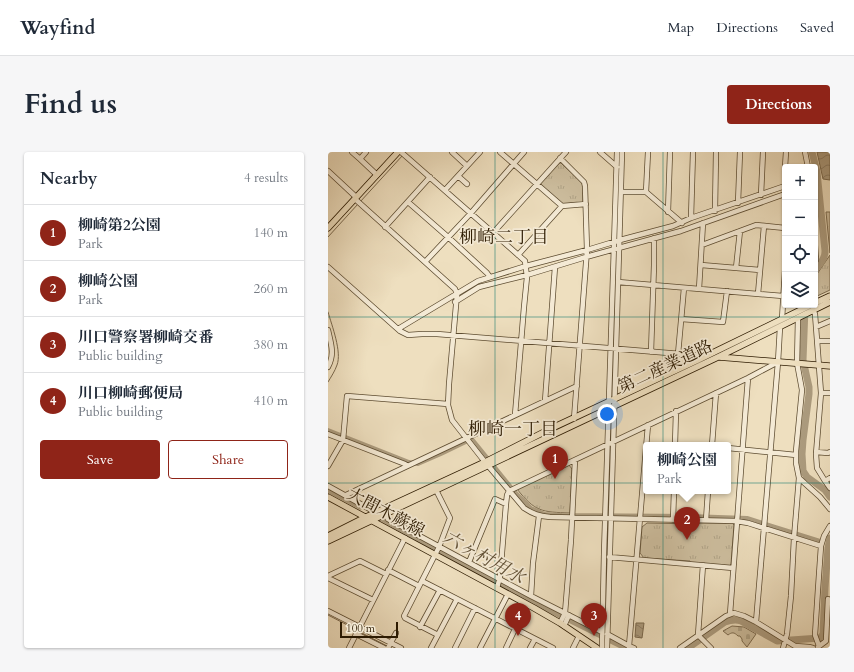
<!DOCTYPE html>
<meta charset="utf-8">
<style>
:root{--surface:#fff;--page:#f6f6f7;--text:#1f2937;--muted:#747a83;--line:#e0e1e3;--accent:#8f2418}
body{margin:0;font-family:Cardo,"Noto Serif JP",serif;background:var(--page);color:var(--text)}
.controls{position:absolute;right:12px;top:12px;display:grid;overflow:hidden;border-radius:4px;box-shadow:0 1px 3px #0004}
.controls button{width:36px;height:36px;display:grid;place-items:center;padding:0;border:0;border-bottom:1px solid var(--line);background:var(--surface);color:var(--text);font:20px sans-serif}
.scale{position:absolute;left:12px;bottom:10px;width:58px;box-sizing:border-box;padding-left:4px;border:2px solid #2d1b02;border-top:0;font-size:11px;line-height:14px;white-space:nowrap;color:#2d1b02;-webkit-text-stroke:3px #f4ead5;paint-order:stroke}
.you{position:absolute;left:279px;top:262px;width:14px;height:14px;margin:-10px;border:3px solid #fff;border-radius:50%;background:#1a73e8;box-shadow:0 0 0 6px #1a73e833}
.badge{display:grid;place-items:center;width:26px;height:26px;border-radius:50%;background:var(--accent);color:#fff;font-size:13px;font-weight:700}
.pin{position:absolute;translate:-50% -33px;filter:drop-shadow(0 1px 2px #0008)}
.pin::after{content:'';position:absolute;top:21px;width:14px;height:12px;background:inherit;clip-path:polygon(0 0,100% 0,50% 100%)}
.popup{position:absolute;left:315px;top:290px;width:88px;height:52px;box-sizing:border-box;display:grid;place-content:center;border-radius:4px;background:var(--surface);filter:drop-shadow(0 1px 3px #0005);font-size:13px;white-space:nowrap;color:var(--muted)}
.popup b{font-size:15px;color:var(--text)}
.popup::after{content:'';position:absolute;left:50%;top:100%;margin-left:-8px;border:8px solid transparent;border-top-color:var(--surface)}
.list{margin:0;padding:0;list-style:none}
h2{display:flex;justify-content:space-between;align-items:center;height:52px;margin:0;padding:0 16px;font-size:17px}
h2 small{font-size:13px;font-weight:400;color:var(--muted)}
.list li{display:grid;grid-template-columns:26px 1fr auto;gap:12px;align-items:center;box-sizing:border-box;height:56px;padding:0 16px;border-top:1px solid var(--line)}
.list b{display:block;font-size:15px;white-space:nowrap}
.list p{margin:0;font-size:13px;white-space:nowrap;color:var(--muted)}
.list em{font-size:13px;font-style:normal;color:var(--muted)}
.actions{display:flex;gap:8px;padding:12px 16px}
.actions a{flex:1;padding:9px 0;border:1px solid var(--accent);border-radius:4px;text-align:center;font-size:14px;color:var(--accent)}
.actions .main{background:var(--accent);color:#fff}
.icon{flex:none;width:22px;height:22px;fill:none;stroke:currentColor;stroke-width:2;stroke-linecap:round;stroke-linejoin:round}
.map{position:relative;flex:none;width:502px;height:496px;overflow:hidden;border-radius:4px}
header{display:flex;align-items:center;gap:24px;box-sizing:border-box;height:56px;padding:0 20px;background:var(--surface);border-bottom:1px solid var(--line)}
header strong{font-size:19px}
nav{display:flex;gap:22px;margin-inline-start:auto;font-size:14px}
.intro{display:flex;align-items:center;justify-content:space-between;box-sizing:border-box;height:96px;padding:0 24px}
h1{margin:0;font-size:28px}
.button{padding:10px 18px;border-radius:4px;background:var(--accent);color:#fff;font-size:14px;font-weight:700}
main{display:flex;gap:24px;padding:0 24px}
aside{flex:1;background:var(--surface);border-radius:4px;box-shadow:0 1px 3px #0004}
.map>svg:first-child{display:block}
.cemetery{fill:url(#cemetery-stones);stroke:#7d6c50}
.park{fill:url(#park-tufts);stroke:#7d6c50}
.water{fill:url(#water-waves);stroke:#79684d}
.lines{fill:none;stroke-linecap:round;stroke-linejoin:round}
.stream{stroke:#79684d;stroke-width:1}
.canal{stroke:#ac9c7f;stroke-width:4}
.river{stroke:#ac9c7f;stroke-width:7}
.minor-casing{stroke:#5d4c31;stroke-width:6}
.major-casing{stroke:#2d1b02;stroke-width:7}
.minor{stroke:#f4ead5;stroke-width:4.5}
.major{stroke:#eedfbf;stroke-width:5.5}
.grid{fill:none;stroke:#0f766e;stroke-width:1;stroke-opacity:0.55}
.labels{text-anchor:middle;stroke-width:3.5;stroke-linejoin:round;paint-order:stroke}
.street-label{font-size:17px;fill:#2d1b02;stroke:#f4ead5}
.neighbourhood-label{font-size:18px;fill:#2d1b02;stroke:#f4ead5}
.water-label{font-size:18px;font-style:italic;fill:#604f34;stroke:#f4ead5}
</style>
<header>
<strong>Wayfind</strong>
<nav><a>Map</a><a>Directions</a><a>Saved</a></nav>
</header>
<div class="intro"><h1>Find us</h1><a class="button">Directions</a></div>
<main>
<aside>
<h2>Nearby<small>4 results</small></h2>
<ul class="list">
<li><span class="badge">1</span><div><b>柳崎第2公園</b><p>Park</p></div><em>140 m</em></li>
<li><span class="badge">2</span><div><b>柳崎公園</b><p>Park</p></div><em>260 m</em></li>
<li><span class="badge">3</span><div><b>川口警察署柳崎交番</b><p>Public building</p></div><em>380 m</em></li>
<li><span class="badge">4</span><div><b>川口柳崎郵便局</b><p>Public building</p></div><em>410 m</em></li>
</ul>
<div class="actions"><a class="main">Save</a><a>Share</a></div>
</aside>
<div class="map">
<svg width="502" height="496" viewBox="0 0 502 496">
<defs>
<pattern id="cemetery-stones" width="16" height="16" patternUnits="userSpaceOnUse"><rect width="16" height="16" fill="#cdbe9f"/><path d="M2 7V4a2 2 0 0 1 4 0v3zM10 15v-3a2 2 0 0 1 4 0v3z" fill="#b0a387"/></pattern>
<pattern id="park-tufts" width="24" height="20" patternUnits="userSpaceOnUse"><rect width="24" height="20" fill="#cdbe9f"/><path d="M3 7l-1-3M5 7V3M7 7l1-3M15 17l-1-3M17 17v-4M19 17l1-3" fill="none" stroke="#b0a387"/></pattern>
<pattern id="water-waves" width="16" height="10" patternUnits="userSpaceOnUse"><rect width="16" height="10" fill="#ac9c7f"/><path d="M0 5q4-4 8 0t8 0" fill="none" stroke="#8c7e66"/></pattern>
</defs>
<rect width="100%" height="100%" fill="#eedfbf"/>
<filter id="stains"><feTurbulence type="fractalNoise" baseFrequency=".005" numOctaves="4"/><feColorMatrix values="0 0 0 0 .2 0 0 0 0 .09 0 0 0 0 .02 0 0 0 .5 -.17"/></filter>
<radialGradient id="worn" r=".72"><stop offset=".6" stop-color="#630" stop-opacity="0"/><stop offset="1" stop-color="#630" stop-opacity=".3"/></radialGradient>
<path class="cemetery" d="M 404,474 L 416,475 L 428,482 L 419,495 L 414,489 L 414,487 L 412,484 L 410,484 C 406,480 404,480 400,483 L 395,479 Z"/>
<path class="park" d="M 231,11 L 233,11 L 255,31 L 255,50 L 235,52 L 212,32 L 213,31 Z
M 498,60 L 502,60 L 502,101 Z
M 502,103 L 502,138 L 487,145 L 487,125 Z
M 241,313 L 244,317 L 242,361 C 214,360 207,360 189,337 Z
M 319,371 L 371,372 L 371,371 L 404,371 L 406,373 L 403,412 L 401,414 L 362,411 L 362,409 L 316,406 L 312,401 L 314,375 Z"/>
<path class="water" d="M 489,0 L 502,0 L 502,28 L 495,27 Z
M 308,471 L 316,471 L 314,486 L 307,485 Z"/>
<g class="lines">
<path class="stream" d="M 32,50 L 75,3
M 0,85 L 30,52
M 0,160 C 4,174 14,200 9,213 C 7,219 3,225 0,230
M 0,463 L 27,477
M 32,480 L 59,494"/>
<path class="canal" d="M 0,278 L 81,310 L 90,312 L 113,302 L 144,287 L 187,340 L 203,356 L 217,362 L 234,363 L 361,364 L 419,366 L 492,389"/>
<path class="river" d="M 484,0 L 489,20 L 497,99 C 497,107 492,112 487,118
M 477,156 L 475,208 L 481,235 L 481,242 L 475,288 L 474,302 L 475,319 L 479,325 L 497,338 L 502,345
M 0,337 L 32,354
M 47,362 L 189,441 L 299,496
M 360,496 L 397,470 C 403,468 407,467 413,469 L 449,489 L 492,486 L 495,482 L 497,436 L 500,396 L 502,386"/>
<defs>
<path id="minor" d="M 24,0 L 32,7 L 38,0
M 73,0 L 197,109 L 199,125 L 196,155 L 187,263
M 124,0 L 139,14
M 172,0 L 234,54 L 258,52
M 272,0 L 289,15
M 477,0 L 480,15
M 232,6 L 256,30 L 257,34 L 259,98 L 246,267
M 32,7 L 49,23
M 457,15 L 458,0
M 0,19 L 28,45
M 130,24 L 139,32
M 117,38 L 152,0
M 293,40 L 318,40 L 354,71
M 318,40 L 320,0
M 433,43 L 435,0
M 27,47 L 127,137 L 129,142 L 121,232 L 120,253 L 124,268 L 157,310 L 196,356 C 205,362 211,364 222,365 L 408,369 L 420,371 L 493,394
M 80,50 L 120,85 L 159,121 L 162,125
M 410,51 L 412,0
M 387,59 L 388,0
M 340,60 L 342,0
M 363,66 L 365,0
M 57,75 L 102,25
M 165,81 L 238,0
M 374,93 L 428,73 L 457,76
M 487,93 L 488,108 L 487,110
M 190,103 L 234,54
M 97,110 L 143,61 L 196,0
M 373,113 L 432,118
M 0,115 L 72,179 L 80,183 L 94,182 L 109,182 L 377,204
M 408,116 L 412,79
M 290,130 L 455,144
M 371,137 L 375,71
M 430,142 L 436,74
M 127,150 L 151,135 L 199,123 L 258,105 L 353,79 L 457,42
M 485,158 L 487,162 L 488,175 L 493,241 L 488,302 L 489,316 L 497,329 L 502,336
M 353,167 L 395,170 L 399,139
M 454,167 L 457,118
M 488,175 L 502,169
M 70,177 L 150,129 L 198,114 L 259,98 L 292,88 L 345,74 L 363,66 L 457,34
M 0,178 C 3,192 7,202 0,215
M 489,189 L 502,189
M 323,200 L 326,113 L 326,86
M 350,202 L 356,136
M 493,241 L 502,241
M 217,249 L 227,115
M 0,282 L 77,312 L 79,314
M 347,293 L 348,259
M 384,293 L 388,241
M 400,296 L 468,303
M 488,300 L 500,301 L 502,300
M 0,314 L 15,288 L 19,244 L 120,252
M 471,326 L 492,345 L 502,357
M 497,329 L 502,326
M 0,334 L 47,360
M 108,338 L 122,366 L 111,395 L 76,464 L 77,466 L 110,483
M 18,343 L 249,234
M 57,362 L 60,367 L 203,444 L 274,480
M 345,368 L 346,339
M 378,368 L 380,339
M 281,405 L 405,416
M 141,410 L 167,347 L 178,352
M 375,413 L 370,483 L 383,496
M 60,418 L 91,434
M 0,424 L 32,409 L 58,422
M 0,426 L 45,448
M 94,429 L 225,496
M 169,436 L 172,425 L 178,352 L 179,343 L 181,339 L 420,226 L 450,210
M 203,444 L 205,411 L 211,364
M 0,459 L 73,496
M 402,462 L 420,226
M 428,470 L 450,210 L 452,175
M 232,471 L 237,461 L 243,388 L 247,308
M 236,474 L 241,463
M 92,475 L 112,438
M 28,482 L 56,496
M 279,482 L 301,494 L 301,495
M 491,494 L 487,483 L 490,437 L 493,394 L 496,384 L 502,374
M 490,495 L 498,489 L 500,447
M 21,496 L 77,386
M 60,496 L 68,481
M 103,496 L 129,447
M 127,496 L 147,456
M 152,496 L 180,442
M 178,496 L 187,477
M 202,496 L 207,487
M 245,496 L 251,484
M 274,496 L 276,401 L 289,0
M 279,496 L 294,0
M 306,496 L 301,494 L 320,273
M 352,496 L 398,464 L 406,461 L 416,464 L 428,470 L 467,494 L 481,495 L 485,496
M 455,496 L 459,482 L 463,444 L 466,386 L 471,326 L 468,311 L 468,299 L 474,238 L 469,211 L 470,166"/>
<path id="major" d="M 0,76 L 70,0
M 487,151 L 502,144
M 391,205 L 502,214
M 0,345 L 206,456 L 232,471 L 269,496
M 0,384 L 38,365 L 157,310 L 222,277 L 370,208 L 483,153
M 0,389 L 390,205 L 502,150"/>
</defs>
<use href="#minor" class="minor-casing"/>
<use href="#major" class="major-casing"/>
<use href="#minor" class="minor"/>
<use href="#major" class="major"/>
</g>
<path class="grid" d="M 167,0 L 167,496M 335,0 L 335,496M 0,165 L 502,165M 0,331 L 502,331"/>
<g class="labels">
<g class="street-label">
<text transform="translate(337 214) rotate(-25)" y="6">第二産業道路</text>
<text transform="translate(58 360) rotate(28)" y="6">大間木蕨線</text>
</g>
<g class="neighbourhood-label">
<text x="176" y="91">柳崎二丁目</text>
<text x="185" y="283">柳崎一丁目</text>
</g>
<g class="water-label">
<text transform="translate(156 405) rotate(29)" y="6">六ヶ村用水</text>
</g>
</g>
<rect width="100%" height="100%" filter="url(#stains)"/>
<rect width="100%" height="100%" fill="url(#worn)"/>
</svg>
<div class="controls">
<button>+</button>
<button>−</button>
<button><svg class="icon" aria-label="locate" viewBox="0 0 24 24"><circle cx="12" cy="12" r="6"/><path d="M12 2v4M12 18v4M2 12h4M18 12h4"/></svg></button>
<button><svg class="icon" aria-label="layers" viewBox="0 0 24 24"><path d="M12 4l9 5-9 5-9-5zM3 14l9 5 9-5"/></svg></button>
</div>
<div class="scale">100 m</div>
<div class="you"></div>
<div class="pin badge" style="left:227px;top:327px">1</div>
<div class="pin badge" style="left:359px;top:388px">2</div>
<div class="popup"><b>柳崎公園</b>Park</div>
<div class="pin badge" style="left:266px;top:484px">3</div>
<div class="pin badge" style="left:190px;top:484px">4</div>
</div>
</main>
